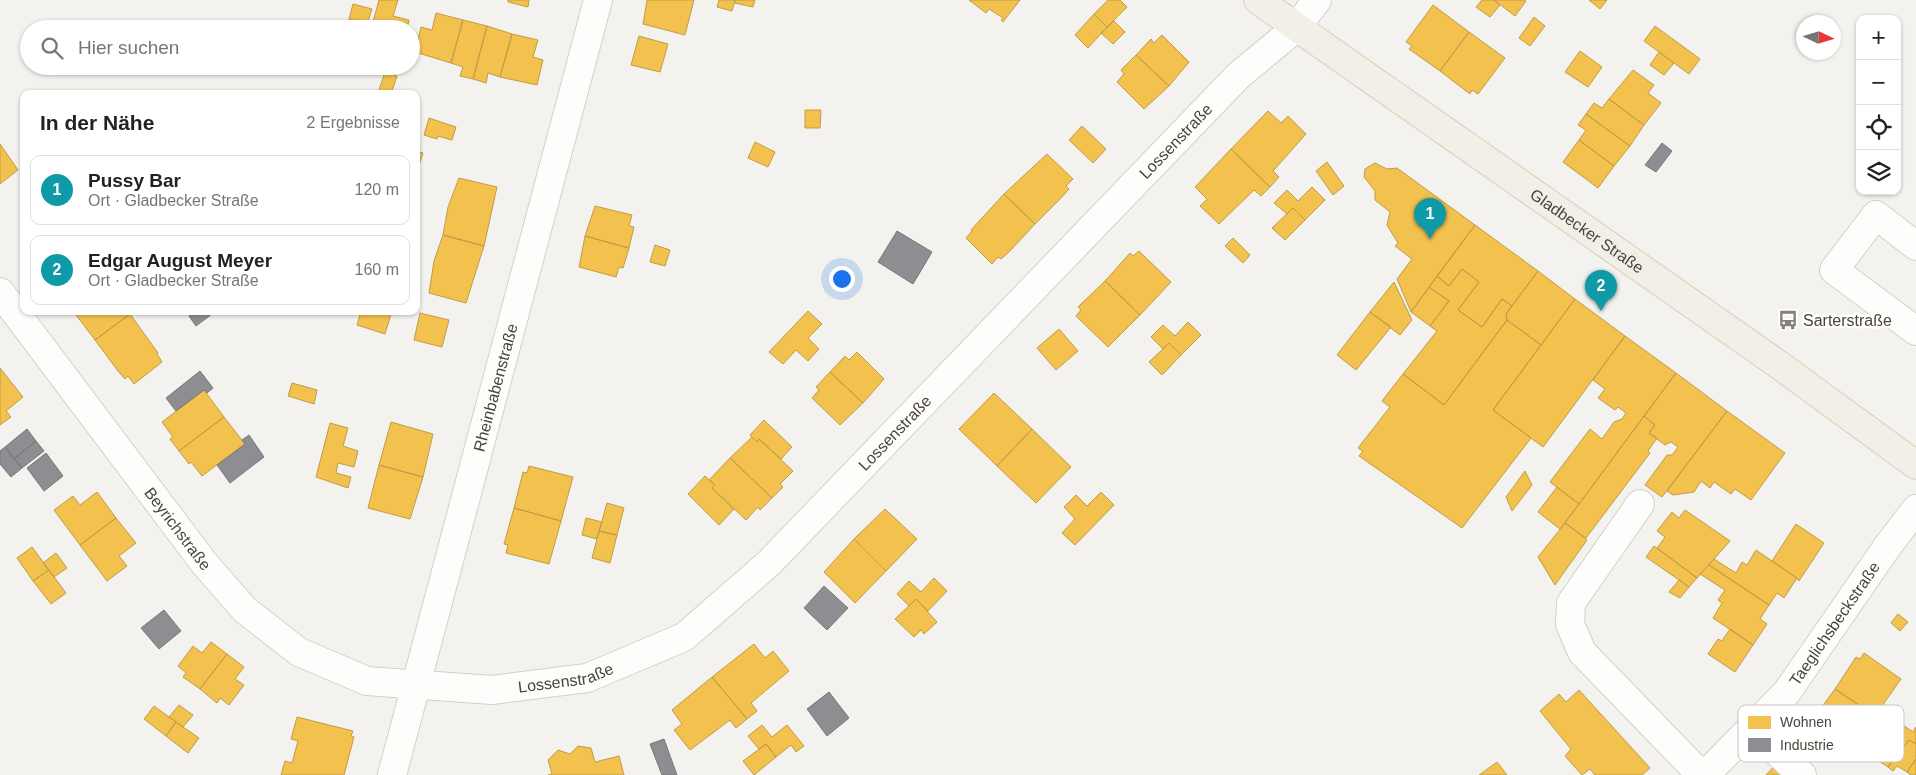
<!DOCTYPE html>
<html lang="de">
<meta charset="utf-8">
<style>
:root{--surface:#fff;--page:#f6f6f6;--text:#222;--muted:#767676;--line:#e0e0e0;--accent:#868178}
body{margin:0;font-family:Helvetica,sans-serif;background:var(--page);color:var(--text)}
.controls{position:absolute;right:15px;top:15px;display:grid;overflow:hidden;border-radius:10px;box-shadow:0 1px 4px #0004}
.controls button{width:45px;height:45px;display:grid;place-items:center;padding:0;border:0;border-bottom:1px solid var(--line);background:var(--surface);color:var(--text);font:25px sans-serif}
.compass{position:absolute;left:1796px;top:15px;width:45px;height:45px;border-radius:50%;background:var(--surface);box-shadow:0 1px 4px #0004;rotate:94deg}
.you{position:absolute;left:841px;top:278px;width:18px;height:18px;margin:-12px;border:4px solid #fff;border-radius:50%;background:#1a73e8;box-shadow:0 0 0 8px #1a73e833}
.badge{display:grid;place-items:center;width:32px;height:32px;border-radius:50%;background:var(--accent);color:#fff;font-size:16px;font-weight:700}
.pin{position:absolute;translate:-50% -41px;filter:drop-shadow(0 1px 2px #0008)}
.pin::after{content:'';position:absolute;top:26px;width:18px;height:15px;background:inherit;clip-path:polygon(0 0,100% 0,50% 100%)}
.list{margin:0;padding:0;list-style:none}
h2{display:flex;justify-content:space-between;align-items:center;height:65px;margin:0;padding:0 20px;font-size:21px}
h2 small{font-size:16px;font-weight:400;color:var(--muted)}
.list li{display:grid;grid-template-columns:32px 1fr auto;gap:15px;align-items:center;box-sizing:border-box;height:70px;margin:0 10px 10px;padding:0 10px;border:1px solid var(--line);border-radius:10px}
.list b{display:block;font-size:19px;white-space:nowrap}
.list p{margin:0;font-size:16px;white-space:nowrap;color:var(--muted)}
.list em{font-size:16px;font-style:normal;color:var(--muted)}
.icon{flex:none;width:28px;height:28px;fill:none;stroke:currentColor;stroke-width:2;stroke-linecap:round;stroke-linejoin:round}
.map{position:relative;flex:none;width:1916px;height:775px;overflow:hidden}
.search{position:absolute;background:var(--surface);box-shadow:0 1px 4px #0004;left:20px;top:20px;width:400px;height:55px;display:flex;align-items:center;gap:12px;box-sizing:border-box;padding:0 18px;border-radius:28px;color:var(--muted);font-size:19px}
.panel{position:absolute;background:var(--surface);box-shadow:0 1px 4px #0004;left:20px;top:90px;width:400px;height:225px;border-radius:10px}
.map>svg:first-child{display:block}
.homes{fill:#f2c14e;stroke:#c09c48}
.industry{fill:#8d8d92;stroke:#797777}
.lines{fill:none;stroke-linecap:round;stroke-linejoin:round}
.minor-casing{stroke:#d2d0cb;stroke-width:30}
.major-casing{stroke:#d6cebb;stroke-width:30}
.minor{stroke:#fdfdfc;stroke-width:28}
.major{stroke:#f2efe6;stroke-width:28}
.labels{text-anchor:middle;stroke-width:5;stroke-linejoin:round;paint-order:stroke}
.street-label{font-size:16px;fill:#4b4439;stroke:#fff}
.poi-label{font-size:16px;fill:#4b4439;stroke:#fff;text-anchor:start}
.key{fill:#fff;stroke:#c9c7c4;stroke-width:1}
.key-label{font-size:14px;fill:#4b4439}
</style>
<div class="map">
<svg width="1916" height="775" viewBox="0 0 1916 775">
<rect width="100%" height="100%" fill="#f4f2ee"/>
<path class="homes" d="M 379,0 L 398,0 L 393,16 L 409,20 L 407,29 L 371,29 Z
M 508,0 L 529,0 L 528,7 L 508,2 Z
M 647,0 L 694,0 L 685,35 L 643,24 Z
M 719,0 L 735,0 L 732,11 L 717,7 Z
M 735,0 L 755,0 L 753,7 L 735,3 Z
M 969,0 L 1020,0 L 1003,22 L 1001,20 L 1003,18 L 989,9 L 986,13 Z
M 1108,0 L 1120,0 L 1127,7 L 1107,27 L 1094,14 Z
M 1482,0 L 1494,0 L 1500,5 L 1490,17 L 1476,7 Z
M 1494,0 L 1524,0 L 1526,1 L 1515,16 Z
M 1589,0 L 1607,0 L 1600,9 Z
M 353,4 L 372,9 L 367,24 L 349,19 Z
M 1433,5 L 1469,32 L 1440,71 L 1409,49 L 1412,46 L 1406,42 Z
M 436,13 L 463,20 L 451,63 L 415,52 L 421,27 L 432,30 Z
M 1094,14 L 1107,27 L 1088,48 L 1075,35 Z
M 1534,17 L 1545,26 L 1530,46 L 1519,38 Z
M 463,20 L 487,26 L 473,79 L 460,76 L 463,67 L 451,63 Z
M 1114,21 L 1125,32 L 1113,44 L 1101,33 Z
M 487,26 L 512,34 L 500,77 L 488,73 L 486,83 L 473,79 Z
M 1655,26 L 1700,59 L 1689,74 L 1644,41 Z
M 1469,32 L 1505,58 L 1478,94 L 1472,90 L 1470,94 L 1440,71 Z
M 512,34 L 538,40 L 533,57 L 543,60 L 537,85 L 500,77 Z
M 1162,35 L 1189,62 L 1169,86 L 1136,55 L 1151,39 L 1154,43 Z
M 639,36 L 668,44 L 660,72 L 631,65 Z
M 1580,51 L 1602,67 L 1588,87 L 1565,72 Z
M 1659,52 L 1674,63 L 1664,75 L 1650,65 Z
M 1136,55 L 1169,86 L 1144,109 L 1117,82 L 1124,74 L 1121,70 Z
M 1633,70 L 1654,85 L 1648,93 L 1661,103 L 1644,125 L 1609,99 Z
M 385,72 L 397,76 L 391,94 L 378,93 Z
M 1609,99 L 1644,125 L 1630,146 L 1586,114 L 1594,103 L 1602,108 Z
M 805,110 L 821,110 L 820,128 L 805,128 Z
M 1268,111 L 1281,123 L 1288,116 L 1306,134 L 1273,171 L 1279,177 L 1270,187 L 1231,149 Z
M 1586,114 L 1630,146 L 1614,166 L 1579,140 L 1586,130 L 1578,125 Z
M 429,118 L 456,127 L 452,140 L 438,136 L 437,139 L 424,135 Z
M 1082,126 L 1106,149 L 1093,163 L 1069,140 Z
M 1579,140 L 1614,166 L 1598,188 L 1563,162 Z
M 755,142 L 775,152 L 768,167 L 748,158 Z
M 0,144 L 18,170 L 0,184 Z
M 1231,149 L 1270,187 L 1261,196 L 1254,190 L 1219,224 L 1200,206 L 1207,199 L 1195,187 Z
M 416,151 L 423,153 L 419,165 L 416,164 Z
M 1047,154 L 1073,179 L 1066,186 L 1069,189 L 1062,197 L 1035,224 L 1004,194 Z
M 1327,162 L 1344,186 L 1333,195 L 1316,171 Z
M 1375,163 L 1387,169 L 1397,168 L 1475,225 L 1411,312 L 1397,279 L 1412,259 L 1395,246 L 1398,243 L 1387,225 L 1390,212 L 1375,200 L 1375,191 L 1364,177 L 1365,169 Z
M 459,178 L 497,187 L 484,246 L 443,235 L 448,207 Z
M 1312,187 L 1325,200 L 1305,220 L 1293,208 L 1287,214 L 1274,203 L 1287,190 L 1298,201 Z
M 1004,194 L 1035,224 L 1009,252 L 1001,259 L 998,257 L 992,264 L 966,238 L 972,231 L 971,230 Z
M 595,206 L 632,215 L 629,226 L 634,227 L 629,248 L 585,236 Z
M 1293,208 L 1305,220 L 1285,240 L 1272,228 Z
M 1475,225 L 1538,271 L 1512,306 L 1502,299 L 1482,327 L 1458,310 L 1479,282 L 1462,269 L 1449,286 L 1437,276 Z
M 443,235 L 484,246 L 466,303 L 429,293 L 434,261 Z
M 585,236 L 629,248 L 623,268 L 619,267 L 616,277 L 579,267 Z
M 1233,238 L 1250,255 L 1243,263 L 1225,246 Z
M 655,245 L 670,250 L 665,266 L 650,262 Z
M 1139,251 L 1171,282 L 1140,315 L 1105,281 L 1130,253 L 1133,256 Z
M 1462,269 L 1479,282 L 1458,310 L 1482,327 L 1502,299 L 1512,306 L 1506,314 L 1507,320 L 1444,405 L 1403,374 L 1437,331 L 1430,326 L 1449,301 L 1429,287 L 1437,276 L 1449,286 Z
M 1538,271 L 1575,299 L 1541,345 L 1507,320 L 1506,314 Z
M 1105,281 L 1140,315 L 1108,347 L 1076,316 L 1081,310 L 1078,307 Z
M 1394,282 L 1412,320 L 1400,335 L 1370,312 Z
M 1429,287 L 1449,301 L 1430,326 L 1411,312 Z
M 1575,299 L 1625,336 L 1543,447 L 1493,410 Z
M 73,311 L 128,311 L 130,314 L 95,340 Z
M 361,311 L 392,311 L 385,334 L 357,325 Z
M 808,311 L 822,324 L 808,338 L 819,349 L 808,361 L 796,350 L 783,364 L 769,352 Z
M 1370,312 L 1391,327 L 1356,370 L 1337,355 Z
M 420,313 L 449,320 L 442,347 L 414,340 Z
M 130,314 L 158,353 L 157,354 L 162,362 L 134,384 L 128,376 L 125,379 L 118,371 L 95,340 Z
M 1507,320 L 1541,345 L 1493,410 L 1531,438 L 1462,528 L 1359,456 L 1363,451 L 1358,448 L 1390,407 L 1382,401 L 1403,374 L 1444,405 Z
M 1188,322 L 1201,335 L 1181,355 L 1169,343 L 1163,349 L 1151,337 L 1163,325 L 1175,336 Z
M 1059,329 L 1078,351 L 1056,370 L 1037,348 Z
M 1625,336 L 1676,373 L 1579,504 L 1550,482 L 1590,429 L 1602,439 L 1614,422 L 1622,419 L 1626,413 L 1618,407 L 1615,410 L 1598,398 L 1605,389 L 1593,380 Z
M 1169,343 L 1181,355 L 1162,375 L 1149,362 Z
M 857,352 L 884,379 L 863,403 L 830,372 L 845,356 L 849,360 Z
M 0,368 L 23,397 L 6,411 L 11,417 L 0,425 Z
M 830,372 L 863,403 L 840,425 L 812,398 L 819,390 L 816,387 Z
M 1676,373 L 1727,411 L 1662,497 L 1645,485 L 1667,455 L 1672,455 L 1678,447 L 1671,442 L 1665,445 L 1649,433 L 1655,425 L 1644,416 Z
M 292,383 L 317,390 L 314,404 L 288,396 Z
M 204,390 L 224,417 L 179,451 L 170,439 L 173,437 L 162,422 Z
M 994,393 L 1032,429 L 997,466 L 959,429 Z
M 1727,411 L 1785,453 L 1751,500 L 1735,489 L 1731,494 L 1714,482 L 1710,488 L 1701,481 L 1694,492 L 1673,495 L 1667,491 Z
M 1644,416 L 1655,425 L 1649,433 L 1657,438 L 1648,451 L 1650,453 L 1586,538 L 1565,523 Z
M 224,417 L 245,444 L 202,476 L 191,462 L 189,464 L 179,451 Z
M 764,420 L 792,447 L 781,459 L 759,439 L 757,442 L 750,435 Z
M 391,422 L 433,434 L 423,477 L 379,465 Z
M 330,423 L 348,428 L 343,446 L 358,451 L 354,467 L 338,463 L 336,473 L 351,477 L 348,488 L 316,477 Z
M 1032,429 L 1071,467 L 1036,503 L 997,466 Z
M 752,437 L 757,442 L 759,439 L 793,471 L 780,484 L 783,487 L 772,498 L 730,458 Z
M 730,458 L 772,498 L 760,510 L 758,507 L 746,520 L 712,488 L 715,485 L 709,480 Z
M 379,465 L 423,477 L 410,519 L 368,508 Z
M 529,466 L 573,477 L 561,521 L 514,508 L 523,472 L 527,473 Z
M 1525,471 L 1532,485 L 1512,511 L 1506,497 Z
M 705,476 L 715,485 L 712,488 L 734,509 L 719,525 L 688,494 Z
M 1557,487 L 1579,504 L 1560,529 L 1538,512 Z
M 97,492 L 116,518 L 80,545 L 54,510 L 73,496 L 80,505 Z
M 1101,492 L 1114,505 L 1075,545 L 1062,533 L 1075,519 L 1064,507 L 1076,495 L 1087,506 Z
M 607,503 L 624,508 L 617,535 L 599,531 Z
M 514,508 L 561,521 L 549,564 L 506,553 L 508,545 L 504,544 Z
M 885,509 L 917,539 L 886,571 L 854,539 Z
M 1685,510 L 1730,541 L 1697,578 L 1657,548 L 1665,537 L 1657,531 L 1672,512 L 1679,518 Z
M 116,518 L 136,543 L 119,556 L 127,566 L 107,581 L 80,545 Z
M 586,518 L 602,522 L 597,539 L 582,535 Z
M 1565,523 L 1587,540 L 1555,585 L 1538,557 Z
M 1796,524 L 1824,543 L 1799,581 L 1797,578 L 1772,561 Z
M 599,531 L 617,535 L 610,563 L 592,558 Z
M 854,539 L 886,571 L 855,603 L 824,572 Z
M 1654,546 L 1697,578 L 1689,587 L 1646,557 Z
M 32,547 L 49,570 L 33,581 L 17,558 Z
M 1756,550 L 1797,578 L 1784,598 L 1777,593 L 1769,605 L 1709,565 L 1714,559 L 1736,573 L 1742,562 L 1747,565 Z
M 56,553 L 67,568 L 54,577 L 43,563 Z
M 1709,565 L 1769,605 L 1760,619 L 1767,624 L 1753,645 L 1713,618 L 1722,603 L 1718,600 L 1725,590 L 1700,574 Z
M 49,570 L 66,593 L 51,604 L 33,581 Z
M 934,578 L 947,591 L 928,611 L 916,599 L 909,606 L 897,594 L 909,581 L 921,592 Z
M 1679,580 L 1689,587 L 1680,598 L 1669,592 Z
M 916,599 L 937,622 L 924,634 L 921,630 L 914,637 L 895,619 Z
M 1898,614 L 1908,622 L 1900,631 L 1891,623 Z
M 1730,629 L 1753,645 L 1735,672 L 1708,654 L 1718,639 L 1722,641 Z
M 211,642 L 227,654 L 200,689 L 183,677 L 186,673 L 178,666 L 193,646 L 202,653 Z
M 754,644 L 765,658 L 773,651 L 789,671 L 751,703 L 757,711 L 747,719 L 712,677 Z
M 1864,653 L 1901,679 L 1875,716 L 1835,689 L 1856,657 L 1860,659 Z
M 227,654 L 244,667 L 235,679 L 244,685 L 229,705 L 220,698 L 217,703 L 200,689 Z
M 712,677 L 747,719 L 736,728 L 730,720 L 690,750 L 674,730 L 682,724 L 672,710 Z
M 1835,689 L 1875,716 L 1850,753 L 1813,728 L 1817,721 L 1813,719 Z
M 1579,690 L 1650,768 L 1642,775 L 1595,775 L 1590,769 L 1582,775 L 1565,756 L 1571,749 L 1540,711 L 1559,694 L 1566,702 Z
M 179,705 L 193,715 L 183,727 L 169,717 Z
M 154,706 L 176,722 L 166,736 L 144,719 Z
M 297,717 L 353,731 L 351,736 L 354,737 L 344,775 L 281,775 L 285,761 L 292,763 L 298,741 L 291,739 Z
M 176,722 L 199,738 L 188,753 L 166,736 Z
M 1900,723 L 1913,732 L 1916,727 L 1916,744 L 1909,740 L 1904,746 L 1890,737 Z
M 762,725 L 772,737 L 787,725 L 804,746 L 796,752 L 791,745 L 776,757 L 766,744 L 759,749 L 748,736 Z
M 1909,740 L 1916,744 L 1916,759 L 1907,772 L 1897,766 L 1893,771 L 1888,767 Z
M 766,744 L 776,757 L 754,775 L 743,761 Z
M 578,746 L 591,748 L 595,762 L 619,756 L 624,775 L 548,775 L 552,774 L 548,760 L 558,750 L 570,754 Z
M 1882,746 L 1897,755 L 1888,767 L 1874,758 Z
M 1916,759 L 1916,775 L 1911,775 L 1907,772 Z
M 1497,762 L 1507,775 L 1479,775 Z
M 1778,762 L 1794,775 L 1766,775 Z"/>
<path class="industry" d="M 1662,143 L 1672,151 L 1656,172 L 1645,165 Z
M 897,231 L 932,252 L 913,284 L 878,262 Z
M 195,311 L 216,311 L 196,326 L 189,316 Z
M 200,371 L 213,388 L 207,393 L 204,390 L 176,411 L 166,398 Z
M 27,429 L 36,441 L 14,459 L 5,447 Z
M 249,435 L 264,457 L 230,483 L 217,465 L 245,444 L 242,440 Z
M 36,441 L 44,451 L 22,468 L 14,459 Z
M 5,447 L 22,468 L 11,477 L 0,464 L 0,451 Z
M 46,453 L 63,476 L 44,491 L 27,468 Z
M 824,586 L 848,608 L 827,630 L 804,608 Z
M 164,610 L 181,631 L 159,649 L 141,628 Z
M 829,692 L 849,718 L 827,736 L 807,709 Z
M 664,739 L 677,775 L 662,775 L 650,744 Z"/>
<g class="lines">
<defs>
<g id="minor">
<path d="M 1916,246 L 1876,215 L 1834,270 L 1916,331"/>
<path id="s1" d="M 0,292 L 204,563 L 245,610 L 299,652 L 367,681 L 492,690 L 587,678 L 684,637 L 769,563 L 1239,75 L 1296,28 L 1317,0"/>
<path d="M 1640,504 L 1571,603 L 1570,624 L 1582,652 L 1701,775"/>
<path d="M 1751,728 L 1802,775"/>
<path id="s2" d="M 392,775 L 598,0"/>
<path id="s3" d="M 1705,775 L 1787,692 L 1887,547 L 1916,509"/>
</g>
<g id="major">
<path id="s4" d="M 1258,0 L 1775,362 L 1916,465"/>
</g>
</defs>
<use href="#minor" class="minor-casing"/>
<use href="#major" class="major-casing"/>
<use href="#minor" class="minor"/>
<use href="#major" class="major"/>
</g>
<defs>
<symbol id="bus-bare" viewBox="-9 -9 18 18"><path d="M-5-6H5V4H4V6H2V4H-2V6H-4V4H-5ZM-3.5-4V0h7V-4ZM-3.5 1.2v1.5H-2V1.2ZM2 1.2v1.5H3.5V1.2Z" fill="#868178" stroke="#fff" stroke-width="2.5" paint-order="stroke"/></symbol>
</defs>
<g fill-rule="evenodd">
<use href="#bus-bare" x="1774" y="306" width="28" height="28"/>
</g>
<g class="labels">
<g class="street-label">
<text dy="6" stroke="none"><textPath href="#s1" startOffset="1569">Lossenstraße</textPath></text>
<text dy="6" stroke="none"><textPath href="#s4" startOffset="402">Gladbecker Straße</textPath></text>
<text dy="6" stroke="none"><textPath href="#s2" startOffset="401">Rheinbabenstraße</textPath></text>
<text dy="6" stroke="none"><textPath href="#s1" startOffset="1164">Lossenstraße</textPath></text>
<text dy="6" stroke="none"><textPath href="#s1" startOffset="296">Beyrichstraße</textPath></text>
<text dy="6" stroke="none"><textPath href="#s3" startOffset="200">Taeglichsbeckstraße</textPath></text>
<text dy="6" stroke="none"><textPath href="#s1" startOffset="744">Lossenstraße</textPath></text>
</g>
<g class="poi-label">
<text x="1803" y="326">Sarterstraße</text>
</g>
</g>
<rect x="1738" y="705" width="166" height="57" rx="8" class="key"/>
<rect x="1748" y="716" width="23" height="13" fill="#f2c14e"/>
<rect x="1748" y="738" width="23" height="14" fill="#8d8d92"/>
<g class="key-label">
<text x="1780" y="727">Wohnen</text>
<text x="1780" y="750">Industrie</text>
</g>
</svg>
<div class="controls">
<button>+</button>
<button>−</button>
<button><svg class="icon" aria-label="locate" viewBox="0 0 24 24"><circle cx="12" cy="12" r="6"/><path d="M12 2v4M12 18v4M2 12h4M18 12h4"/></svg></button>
<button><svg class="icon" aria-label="layers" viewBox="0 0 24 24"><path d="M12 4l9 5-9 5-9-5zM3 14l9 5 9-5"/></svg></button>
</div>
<svg class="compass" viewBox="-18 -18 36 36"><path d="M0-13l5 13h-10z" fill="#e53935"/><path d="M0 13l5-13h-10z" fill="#767676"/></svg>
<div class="you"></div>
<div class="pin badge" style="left:1430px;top:239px;background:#0f9aa8">1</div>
<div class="pin badge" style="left:1601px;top:311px;background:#0f9aa8">2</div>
<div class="search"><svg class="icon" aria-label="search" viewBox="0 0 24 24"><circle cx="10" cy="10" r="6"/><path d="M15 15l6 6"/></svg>Hier suchen</div>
<section class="panel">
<h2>In der Nähe<small>2 Ergebnisse</small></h2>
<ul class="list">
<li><span class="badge" style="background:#0f9aa8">1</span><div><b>Pussy Bar</b><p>Ort · Gladbecker Straße</p></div><em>120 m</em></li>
<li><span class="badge" style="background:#0f9aa8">2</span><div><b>Edgar August Meyer</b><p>Ort · Gladbecker Straße</p></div><em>160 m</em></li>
</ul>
</section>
</div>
